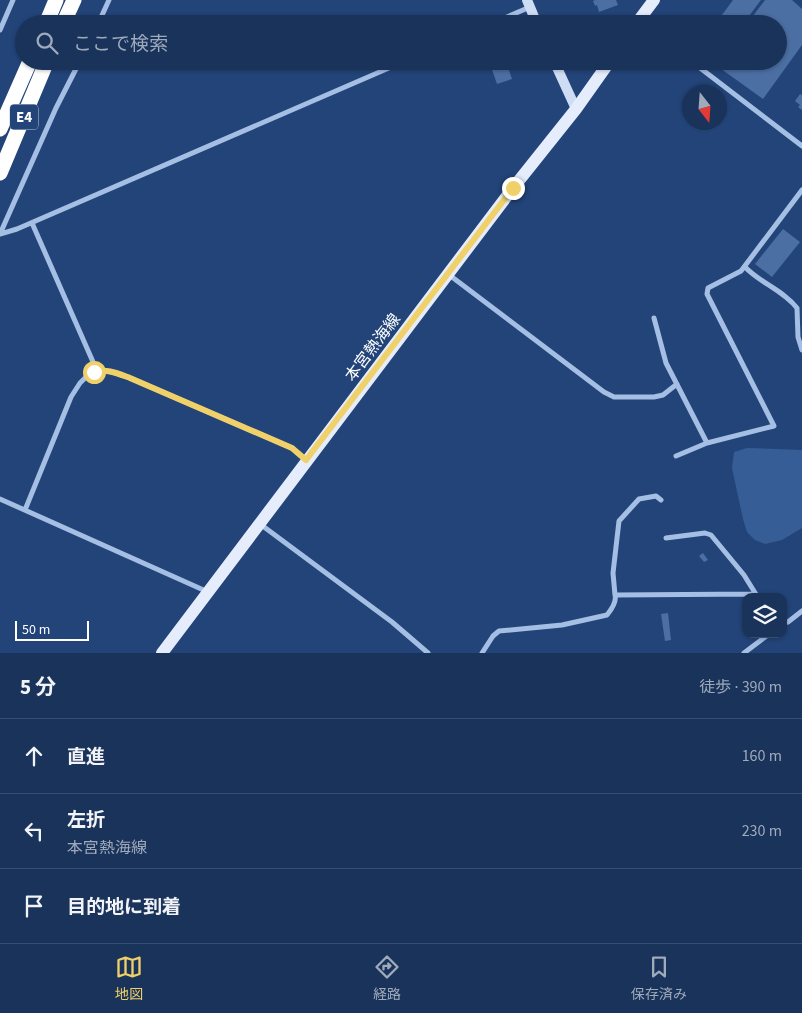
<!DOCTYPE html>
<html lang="ja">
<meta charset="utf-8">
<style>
:root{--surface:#1a335b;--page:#233b61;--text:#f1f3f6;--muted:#9faabb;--line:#384e71;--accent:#efd069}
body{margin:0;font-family:"Source Sans 3","Noto Sans JP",sans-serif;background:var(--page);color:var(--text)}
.controls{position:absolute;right:15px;bottom:15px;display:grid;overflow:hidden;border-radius:10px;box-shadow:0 1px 4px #0004}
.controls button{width:45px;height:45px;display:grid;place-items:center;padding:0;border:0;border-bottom:1px solid var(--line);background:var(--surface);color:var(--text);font:25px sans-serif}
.compass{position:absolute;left:682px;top:85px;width:45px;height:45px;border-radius:50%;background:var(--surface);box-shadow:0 1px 4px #0004;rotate:163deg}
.scale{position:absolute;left:15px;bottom:12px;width:74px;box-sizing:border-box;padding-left:5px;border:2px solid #fff;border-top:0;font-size:14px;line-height:18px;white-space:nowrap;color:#fff;-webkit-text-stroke:4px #234479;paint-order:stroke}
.stop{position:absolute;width:15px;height:15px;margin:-11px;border:4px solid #efd069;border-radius:50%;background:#fff}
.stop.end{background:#efd069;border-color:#fff;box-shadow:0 1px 5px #0008}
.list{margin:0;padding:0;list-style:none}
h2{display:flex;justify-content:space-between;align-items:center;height:65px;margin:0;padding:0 20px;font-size:21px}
h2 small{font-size:16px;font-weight:400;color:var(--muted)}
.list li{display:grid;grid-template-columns:32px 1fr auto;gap:15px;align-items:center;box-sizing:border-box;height:75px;padding:0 20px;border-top:1px solid var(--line)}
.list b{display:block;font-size:19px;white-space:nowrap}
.list p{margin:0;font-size:16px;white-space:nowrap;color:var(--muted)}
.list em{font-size:16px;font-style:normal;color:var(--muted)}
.icon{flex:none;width:28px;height:28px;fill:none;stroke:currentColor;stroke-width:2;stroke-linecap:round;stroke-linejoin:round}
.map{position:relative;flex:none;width:802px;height:653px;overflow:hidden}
.search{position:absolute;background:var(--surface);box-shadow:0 1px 4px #0004;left:15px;right:15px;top:15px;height:55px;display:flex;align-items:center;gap:12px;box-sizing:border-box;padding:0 18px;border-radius:28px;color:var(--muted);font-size:19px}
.sheet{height:290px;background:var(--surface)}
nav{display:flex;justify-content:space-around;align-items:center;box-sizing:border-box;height:70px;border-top:1px solid var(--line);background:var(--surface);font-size:14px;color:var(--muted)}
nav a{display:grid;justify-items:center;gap:2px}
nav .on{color:var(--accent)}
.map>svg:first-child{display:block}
.green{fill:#375d97}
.building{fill:#4b6ea3}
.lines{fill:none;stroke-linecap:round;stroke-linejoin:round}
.minor{stroke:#a5bee4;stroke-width:5}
.secondary{stroke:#cfddf4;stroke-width:10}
.primary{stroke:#e5edfc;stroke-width:12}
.motorway{stroke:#fff;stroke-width:15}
.route{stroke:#efd069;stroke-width:6}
.labels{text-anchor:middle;stroke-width:4;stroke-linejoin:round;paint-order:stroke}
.shield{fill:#234479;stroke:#bdc7d7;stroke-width:1}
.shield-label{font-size:15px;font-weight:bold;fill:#fff}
.street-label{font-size:16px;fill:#fff;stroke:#234479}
</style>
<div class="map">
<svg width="802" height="653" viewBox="0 0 802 653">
<rect width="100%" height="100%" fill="#234479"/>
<path class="green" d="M 747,448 L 802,450 L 802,528 L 782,540 L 765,544 L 755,540 L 747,532 L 743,519 L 732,468 L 734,452 Z"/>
<path class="building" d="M 595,0 L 616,0 L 618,5 L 599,12 L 597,5 L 595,6 L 593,1 Z
M 733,0 L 761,0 L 743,24 L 707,24 L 714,15 L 719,19 Z
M 765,0 L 792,0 L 802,9 L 802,45 L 763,99 L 717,66 L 720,61 L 778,61 L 778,24 L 747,24 Z
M 489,61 L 506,61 L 512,79 L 497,84 Z
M 800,94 L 802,95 L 802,110 L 798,107 L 800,105 L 795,101 Z
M 783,229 L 800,242 L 772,277 L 755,264 Z
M 703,553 L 708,560 L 704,562 L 699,556 Z
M 668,613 L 671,640 L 665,641 L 661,614 Z"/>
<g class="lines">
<path class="minor" d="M 98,24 L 109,0
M 491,24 L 530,7
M 0,30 L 13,0
M 691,61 L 802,146
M 32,223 L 97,371
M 0,234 L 17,229 L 405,61
M 0,234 L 56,108 L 80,61
M 745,267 C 760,283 783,290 797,308 L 798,337 L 802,350
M 448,274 L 604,392 L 614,397 L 654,397 L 663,395 L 677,384
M 654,318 L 666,363 L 707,443
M 676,456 L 707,443 L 774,426 L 707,294 L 708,288 L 741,271 L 802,190
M 0,499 L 208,592
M 25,510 L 71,397 L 80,383 L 88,375 L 100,370 L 112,372 L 130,378 L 292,448 L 306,460
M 260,524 L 392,622 L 428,653
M 666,538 L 705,533 L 711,535 L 744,575 L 757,596
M 615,595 L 613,573 L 619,521 L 639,499 L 656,496 L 661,500
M 783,623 L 788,622 L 802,611
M 482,653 L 493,636 L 499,631 L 562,625 L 607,615 C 611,610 617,602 615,595 L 755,594
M 744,653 L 769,634"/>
<path class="secondary" d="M 527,0 L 537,24
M 554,61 L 576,109"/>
<path class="primary" d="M 636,24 L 654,0
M 162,653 L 513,188 L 576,109 L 610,61"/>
<path class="motorway" d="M 46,24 L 56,0
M 63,24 L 74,0
M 0,129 L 30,61
M 0,173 L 47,61"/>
</g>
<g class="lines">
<path class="route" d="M 94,372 C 106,368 119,374 130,378 L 292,448 L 306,460 L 513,188"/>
</g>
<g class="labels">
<rect class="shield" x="10" y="104.5" width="28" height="25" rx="4"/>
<g class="shield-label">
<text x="24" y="122">E4</text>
</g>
<g class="street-label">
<text transform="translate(372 347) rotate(-53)" y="6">本宮熱海線</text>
</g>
</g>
</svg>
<div class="controls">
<button><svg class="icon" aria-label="layers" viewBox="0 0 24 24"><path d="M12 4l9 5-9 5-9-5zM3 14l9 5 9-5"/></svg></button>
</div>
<svg class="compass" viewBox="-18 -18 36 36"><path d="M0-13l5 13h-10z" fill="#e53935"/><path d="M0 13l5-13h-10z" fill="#9faabb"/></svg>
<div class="scale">50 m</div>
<div class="stop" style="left:94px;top:372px"></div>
<div class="stop end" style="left:513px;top:188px"></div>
<div class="search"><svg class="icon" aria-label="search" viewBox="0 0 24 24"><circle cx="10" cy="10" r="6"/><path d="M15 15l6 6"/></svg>ここで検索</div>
</div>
<section class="sheet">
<h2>5 分<small>徒歩 · 390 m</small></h2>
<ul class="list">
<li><svg class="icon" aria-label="ahead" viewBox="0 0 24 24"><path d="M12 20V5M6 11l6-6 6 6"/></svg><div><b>直進</b></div><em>160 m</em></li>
<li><svg class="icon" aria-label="left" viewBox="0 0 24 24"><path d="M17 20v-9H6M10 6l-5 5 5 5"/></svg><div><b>左折</b><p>本宮熱海線</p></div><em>230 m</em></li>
<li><svg class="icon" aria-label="arrive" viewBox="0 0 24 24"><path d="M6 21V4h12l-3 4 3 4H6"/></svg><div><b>目的地に到着</b></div></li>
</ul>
</section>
<nav>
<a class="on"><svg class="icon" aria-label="map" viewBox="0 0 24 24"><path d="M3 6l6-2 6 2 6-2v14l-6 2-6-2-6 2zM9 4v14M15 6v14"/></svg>地図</a>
<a><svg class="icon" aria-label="directions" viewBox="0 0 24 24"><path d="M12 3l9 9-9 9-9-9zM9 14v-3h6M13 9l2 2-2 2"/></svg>経路</a>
<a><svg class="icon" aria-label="saved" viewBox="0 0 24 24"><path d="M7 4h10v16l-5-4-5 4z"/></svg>保存済み</a>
</nav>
